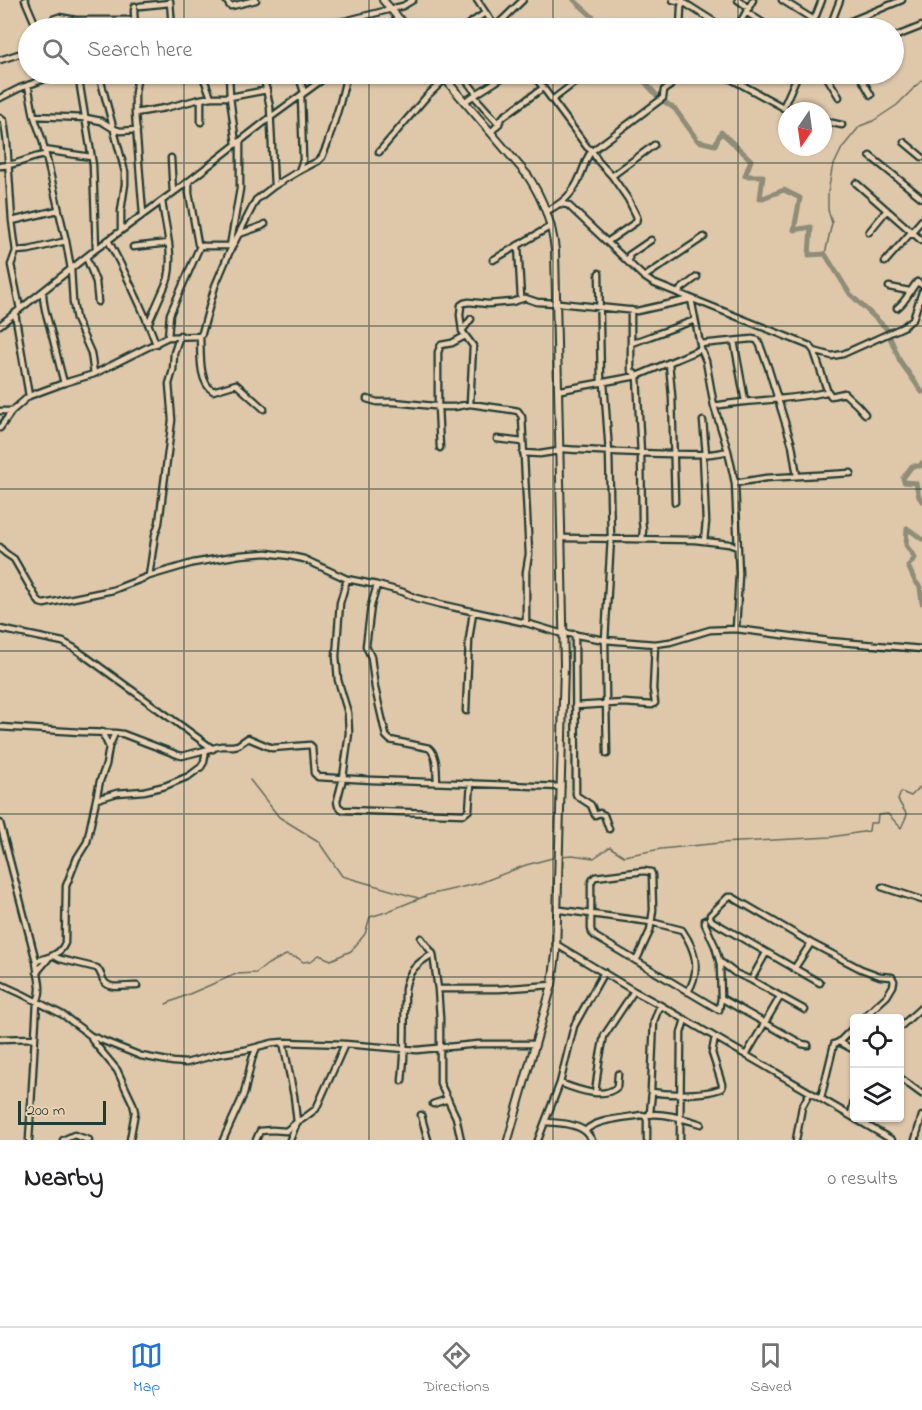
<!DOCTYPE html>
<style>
:root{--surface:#fff;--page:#f2f2f2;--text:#202124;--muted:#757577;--line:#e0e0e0;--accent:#1a73e8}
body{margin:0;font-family:"Indie Flower",sans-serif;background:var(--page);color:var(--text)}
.controls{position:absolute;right:18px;bottom:18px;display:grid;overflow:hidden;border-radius:6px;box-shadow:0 2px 4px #0004}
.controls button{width:54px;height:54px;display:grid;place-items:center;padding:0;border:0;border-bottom:2px solid var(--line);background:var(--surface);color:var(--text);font:30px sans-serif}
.compass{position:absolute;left:778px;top:102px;width:54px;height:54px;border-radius:50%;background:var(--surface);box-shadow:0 2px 4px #0004;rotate:193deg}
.scale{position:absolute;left:18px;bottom:15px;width:88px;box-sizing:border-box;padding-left:6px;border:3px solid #1f3d34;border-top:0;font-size:16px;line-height:21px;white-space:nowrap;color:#1f3d34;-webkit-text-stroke:4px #ebd0b2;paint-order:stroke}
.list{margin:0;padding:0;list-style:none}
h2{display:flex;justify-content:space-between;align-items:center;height:78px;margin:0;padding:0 24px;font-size:26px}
h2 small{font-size:20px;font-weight:400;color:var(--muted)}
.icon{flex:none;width:33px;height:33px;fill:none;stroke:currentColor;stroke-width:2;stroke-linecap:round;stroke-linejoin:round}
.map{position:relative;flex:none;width:922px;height:1140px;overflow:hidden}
.search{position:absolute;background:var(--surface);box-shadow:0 2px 4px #0004;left:18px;right:18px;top:18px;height:66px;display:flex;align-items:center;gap:15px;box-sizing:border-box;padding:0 21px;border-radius:33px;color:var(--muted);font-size:22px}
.sheet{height:186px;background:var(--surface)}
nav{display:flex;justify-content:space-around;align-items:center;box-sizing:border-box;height:84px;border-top:2px solid var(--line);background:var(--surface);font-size:16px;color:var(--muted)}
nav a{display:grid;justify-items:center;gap:3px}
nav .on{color:var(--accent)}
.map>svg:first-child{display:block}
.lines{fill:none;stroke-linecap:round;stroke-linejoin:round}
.stream{stroke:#616d5d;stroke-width:1.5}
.river{stroke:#8d8d78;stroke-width:5}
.minor-casing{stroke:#1f3d34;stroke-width:9}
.major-casing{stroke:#1f3d34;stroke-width:10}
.minor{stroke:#ebd0b2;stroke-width:4.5}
.major{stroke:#ebd0b2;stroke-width:6}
.grid{fill:none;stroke:#1f3d34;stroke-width:1.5;stroke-opacity:0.55}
</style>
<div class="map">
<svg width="922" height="1140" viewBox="0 0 922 1140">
<rect width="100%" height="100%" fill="#dfc7aa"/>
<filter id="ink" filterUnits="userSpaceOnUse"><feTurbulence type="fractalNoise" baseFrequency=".0167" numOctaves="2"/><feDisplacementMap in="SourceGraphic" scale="12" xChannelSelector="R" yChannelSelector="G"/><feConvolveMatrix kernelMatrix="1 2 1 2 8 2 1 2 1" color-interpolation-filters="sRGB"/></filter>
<g filter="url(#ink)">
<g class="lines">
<path class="stream" d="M 825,254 L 832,223 L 828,210 L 828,193 L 832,169 L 842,148 L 860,126 L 873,121 L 897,105 L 922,80
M 250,780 L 279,817 L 318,841 L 342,876 L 418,898
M 561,856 L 572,855 L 594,858 L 610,847 L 624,856 L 661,849 L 720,843 L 831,837 L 869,831 L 870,823 L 877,823 L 878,815 L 888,814 L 901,828 L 907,815 L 898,800 L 901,792 L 911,796 L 922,785
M 166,1004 L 236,974 L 256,973 L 268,964 L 286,955 L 298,958 L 303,962 L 311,961 L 319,955 L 331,960 L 351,951 L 365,934 L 370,917 L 386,912 L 428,895 L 480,883 L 526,865 L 556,857"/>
<path class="river" d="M 574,0 L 605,28
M 638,74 L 659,98 L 675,109 L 698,141 L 715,145 L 721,132 L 751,160 L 745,176 L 763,176 L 760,199 L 784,190 L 800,198 L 794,230 L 811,227 L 809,255 L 825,254 L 850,294 L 886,328 L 900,361 L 922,392
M 922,463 L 920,466 L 912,466 L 903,478 L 904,482 L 916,483 L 919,497 L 922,501
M 922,539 L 907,528 L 906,545 L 915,558 L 908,566 L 915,581 L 920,587 L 922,603"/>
<defs>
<path id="minor" d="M 25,0 L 34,21 L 35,28
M 226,0 L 230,6 L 232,6 L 256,0
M 477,0 L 496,28
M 673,0 L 683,2 L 724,28
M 738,0 L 749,8
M 782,0 L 814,20
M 170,1 L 172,28
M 140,6 L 170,3
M 390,9 L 403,6 L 413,0
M 746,12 L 771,28
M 495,27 L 523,0
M 47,28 L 53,19 L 59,17 L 76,20 L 129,20 L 134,22
M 135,28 L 134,11 L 135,6
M 303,28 L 345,21 L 388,10
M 386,28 L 396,20
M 463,28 L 485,13
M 541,28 L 543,25
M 680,28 L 681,7 L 683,0
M 737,28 L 753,0
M 811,28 L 822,0
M 834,28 L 902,0
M 835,28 L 832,21 L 840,0
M 894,37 L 922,26
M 0,60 L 28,51
M 78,74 L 93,165 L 96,249
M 99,74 L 125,172 L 125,184 L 121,211 L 121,230
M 138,74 L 135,93 L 135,113 L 143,214
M 202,74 L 211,97
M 229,74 L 230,97 L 236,144
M 263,74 L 270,107 L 274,186
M 298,74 L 304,92
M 461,74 L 477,94
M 533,74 L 587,147 L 592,151 L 598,161 L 612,176 L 628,199 L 637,217 L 636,222 L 607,242
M 722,74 L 790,111
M 786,74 L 796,79
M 825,74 L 839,97
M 859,74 L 871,95
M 28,85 L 34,116 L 42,139 L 66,241 L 71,269 L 73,302 L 76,319 L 91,353 L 94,374
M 474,96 L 499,124
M 0,98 L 20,88 L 59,74
M 201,99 L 201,122
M 467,100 L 508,74
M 552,100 L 586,74
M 783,108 L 798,74
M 135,113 L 165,108 L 196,100 L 211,97 L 230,97 L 267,90
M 34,116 L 86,118 L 101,121 L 114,129 L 120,131 L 137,130
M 0,118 L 4,121 L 7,143 L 12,221 L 16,251 L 11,265 L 20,309
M 823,121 L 842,125
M 493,130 C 498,126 499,121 504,116 L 543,88
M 904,142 L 922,157
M 44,150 L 91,157
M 379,152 L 427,96 L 445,79
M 870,156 L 922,198
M 171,158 L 173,193
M 0,166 C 16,166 29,157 45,155
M 299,171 L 318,161 L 322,157 L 327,145 L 340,103 L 347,74
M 612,176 L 654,145
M 189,181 L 189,193 L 198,244 L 203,246 L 230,246
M 856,183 L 922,241
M 561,204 L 568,205 L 644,277 L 653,283 L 810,346 L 814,351 L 827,390 L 826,392 C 789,401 751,399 714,406
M 549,210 C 568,200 576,189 583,169 C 586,162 587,156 592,151 L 663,98 L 664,90 L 670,86 L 675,74
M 12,221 L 58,210
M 869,232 L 887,210
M 239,234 L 262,226 L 265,224
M 108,240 C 126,274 143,308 156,344
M 518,245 L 521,298
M 230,246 L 240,189 L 240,142
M 133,247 L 169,243
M 16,251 L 29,250 L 66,241
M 86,257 L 96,282 L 98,302
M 493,260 L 551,226
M 885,262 L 922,220
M 629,263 L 629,255 L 651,240
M 599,273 L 601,383
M 644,277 L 704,237
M 889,287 L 909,291
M 43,291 C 43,308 46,312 50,328 C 55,346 59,365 64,383
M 678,293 L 681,289 L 697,277
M 559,303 L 637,311 L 691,299 L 701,349 L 706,361 L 714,406 L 728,451 L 735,483 L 739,574 L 736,629
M 897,308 C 906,302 910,290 917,282 L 922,285
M 631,310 L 631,370 L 637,376 L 641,454 L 642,521 L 643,530 L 642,539
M 15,313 L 29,396
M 149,322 L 168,279 C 174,253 165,226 162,201
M 0,325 L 96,249 L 189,181 L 271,117 L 330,74
M 462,331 L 471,319
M 200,336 C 201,352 198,382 213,391 L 236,384 L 264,409
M 168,337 L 170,314 L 200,246
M 734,341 L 745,401
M 632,343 L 695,320
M 700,344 L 752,339 L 757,340 L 760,345 L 768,367 L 792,445 L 797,476
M 814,351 L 832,356 L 843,354 L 903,327 L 913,319 L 922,292
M 669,363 L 672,396 L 675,502
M 604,383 L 609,452 L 611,538 L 605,640 L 607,754
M 561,390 L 637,376 L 701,349
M 827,390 L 831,396 L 844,393 L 857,405 L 865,414
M 367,399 L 377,402 L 394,402 L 444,407 L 454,407 L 470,404 L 513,410 L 518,411 L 522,417 L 529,554 L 526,572 L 526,623
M 470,404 L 473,346 L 462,331 L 460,315 L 461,305 L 464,303 L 469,302 L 488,304 L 512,302 L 525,298 L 537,302 L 557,303
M 0,411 L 12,411
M 703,421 L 706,454
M 0,428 L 12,411 L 29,396 L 64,383 L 94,374 L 168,337 L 200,336 L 202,333 L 215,286 L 229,253 L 256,200 L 274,186 L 299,171 L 303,160 L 301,95
M 497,439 L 523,442
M 440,448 L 438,406 L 438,352 L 441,345 L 452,343 L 465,336
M 562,449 C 600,451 639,454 677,454 C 694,454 711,456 728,451
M 523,453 L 540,454 L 559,451
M 703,454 L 706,522 L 704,541
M 735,483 L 766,478 L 851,473
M 564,538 L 695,540 L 729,544 L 737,547
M 0,547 C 3,553 9,555 14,559 L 37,599 L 40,603 L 44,604 L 113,590 L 149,576 L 193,563 L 240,555 L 267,553 L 290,556 L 304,559 L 347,579 L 377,585 L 403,592 L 416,598 L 439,604 L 526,623 L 563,634
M 149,576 L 155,535 L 159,523 L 172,420 L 169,384 L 173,370 L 174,353 L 180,335
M 347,579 L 340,603 L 336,656 L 338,680 L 348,713 L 349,733 L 343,778 L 337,801 L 338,806 L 343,810 L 464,814 L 469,810 L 471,783
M 377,585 L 371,606 L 366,646 L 371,657 L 375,688 L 386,736 L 390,740 L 429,748 C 438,756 436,771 437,782
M 0,629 L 63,642 L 74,648 L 213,749
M 565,633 L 605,640 L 655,644 L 670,642 L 710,630 L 736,629 L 829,641 L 922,649
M 575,634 L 576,794 L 577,796 L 591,805 L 595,815 L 600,813 L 604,815 L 609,829
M 575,706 L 624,703 L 652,705 L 655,703 L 653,689 L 655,644
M 466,711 L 469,640 L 473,612
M 0,727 L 80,732 L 115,733 L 123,734 L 178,755 L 182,756 L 221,746 L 233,746 L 238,745 L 248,738 L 272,748 L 310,745 L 312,747 L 314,773 L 318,777 L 372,780 L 561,787
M 102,732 L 109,747
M 97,799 L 117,793 L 144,791 L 165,786 L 189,776 L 201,767 L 204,762 L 206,750
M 0,823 L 36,961 C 37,976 44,988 37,1002 L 29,1140
M 882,887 L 922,900
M 561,910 L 651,922 L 682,930 C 696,950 701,970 688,992
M 705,920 L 705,924 L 715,946 L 720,964
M 421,938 L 433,954 L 438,989 L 440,1018 L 440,1083 L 456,1117 L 461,1140
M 559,946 L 634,991 L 660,1005 L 892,1140
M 54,956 L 60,959 L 97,968 C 101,972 101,976 104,981 C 110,991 127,985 137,986
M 36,961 C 48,958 60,955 65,943 L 66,886 L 77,858 L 87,842 L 100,781 L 106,765 L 109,747 L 115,733
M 636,961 L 650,931 L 653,910 L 652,875 L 651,872 L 644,871 L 595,877 L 593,879 L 591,883 L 591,929 L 592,933 L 596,937 L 719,1010 L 721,998 L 720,965 L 722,963 L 735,973 L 751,980 L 805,1010
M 794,969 L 811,943
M 37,972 L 48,959
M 751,980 L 766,953
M 820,983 L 712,921 L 710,918 L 710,915 L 728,897 L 732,897 L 811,943 L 861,969 L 880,976 L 892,977 L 894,981 L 893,986 L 887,996 L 863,1018
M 0,984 L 22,994 L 63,1015 L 91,1036 L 141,1056 L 173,1062 L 186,1063 L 219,1054 L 245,1050 L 272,1043 L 283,1042 L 345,1044 L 417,1050 L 478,1044 L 535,1044
M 438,989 L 499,989 L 552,985
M 721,998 L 802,1044 L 808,1045
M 660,1005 L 654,1021 L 651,1091 L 652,1092 C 668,1095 708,1095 722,1088 L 722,1084 L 712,1053 L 715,1037
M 900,1027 L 922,1007
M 91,1036 L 92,1040 L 117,1070 L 133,1104 L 135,1112 L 130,1140
M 0,1039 L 34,1038
M 283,1042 L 294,1096 L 297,1122 L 290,1140
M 839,1042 L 854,1027
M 746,1055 L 780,997
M 900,1078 L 922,1094
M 402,1081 L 404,1058 L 405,989 C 408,971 417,963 433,954
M 560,1083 C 576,1089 603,1100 617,1087 L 618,1074
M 595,1093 L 599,1062 L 604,1036 L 634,991
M 821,1098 L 834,1044 L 839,1042 L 854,1050
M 433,1104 L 448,1099
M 650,1113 L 652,1092
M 421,1115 L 428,1140
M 645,1116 L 647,1120 L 647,1140
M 851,1116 L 854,1099
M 545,1122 C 557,1123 576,1123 586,1132 C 588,1134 590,1137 592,1140
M 585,1131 C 596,1119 626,1118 642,1115 L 645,1116 C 657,1110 688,1120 701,1124
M 63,1140 L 74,1135 L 89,1140
M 223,1140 L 244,1094 L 252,1059 L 257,1047
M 256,1140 L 260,1131 L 272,1130 L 286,1131 L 297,1122 L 304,1118 L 316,1109 L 345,1044
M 538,1140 L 560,1083 L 574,1026 L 604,972
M 680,1140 L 681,1033 L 685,1019
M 796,1140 L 802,1107 L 810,1092
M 915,1140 L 922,1116"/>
<path id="major" d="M 383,0 L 407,28
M 441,74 L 528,176 C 543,199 552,222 555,250 L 564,665 L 556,954 L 552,985 L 508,1140"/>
</defs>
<use href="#minor" class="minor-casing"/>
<use href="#major" class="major-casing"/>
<use href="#minor" class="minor"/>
<use href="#major" class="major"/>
</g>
</g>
<path class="grid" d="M 184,0 L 184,28M 369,0 L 369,28M 553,0 L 553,28M 738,0 L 738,28M 184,74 L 184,1140M 369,74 L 369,1140M 553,74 L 553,1140M 738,74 L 738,1140M 0,163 L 922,163M 0,326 L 922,326M 0,489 L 922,489M 0,651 L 922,651M 0,814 L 922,814M 0,977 L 922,977"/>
</svg>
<div class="controls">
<button><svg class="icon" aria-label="locate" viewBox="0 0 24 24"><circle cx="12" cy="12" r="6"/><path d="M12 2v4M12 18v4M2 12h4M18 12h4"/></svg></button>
<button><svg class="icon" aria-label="layers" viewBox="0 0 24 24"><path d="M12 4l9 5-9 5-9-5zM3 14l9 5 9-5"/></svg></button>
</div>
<svg class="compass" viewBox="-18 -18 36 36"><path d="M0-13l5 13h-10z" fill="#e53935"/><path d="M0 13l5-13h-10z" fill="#757577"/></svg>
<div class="scale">200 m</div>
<div class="search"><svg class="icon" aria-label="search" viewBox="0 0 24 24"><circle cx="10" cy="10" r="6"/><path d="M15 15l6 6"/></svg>Search here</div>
</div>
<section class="sheet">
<h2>Nearby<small>0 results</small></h2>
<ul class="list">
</ul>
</section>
<nav>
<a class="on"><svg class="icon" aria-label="map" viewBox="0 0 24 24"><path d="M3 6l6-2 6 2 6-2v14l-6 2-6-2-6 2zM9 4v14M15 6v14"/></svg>Map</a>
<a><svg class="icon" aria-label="directions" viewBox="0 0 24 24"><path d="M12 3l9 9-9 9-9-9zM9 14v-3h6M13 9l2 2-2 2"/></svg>Directions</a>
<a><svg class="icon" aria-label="saved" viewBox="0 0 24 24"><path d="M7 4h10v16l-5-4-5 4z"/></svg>Saved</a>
</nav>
